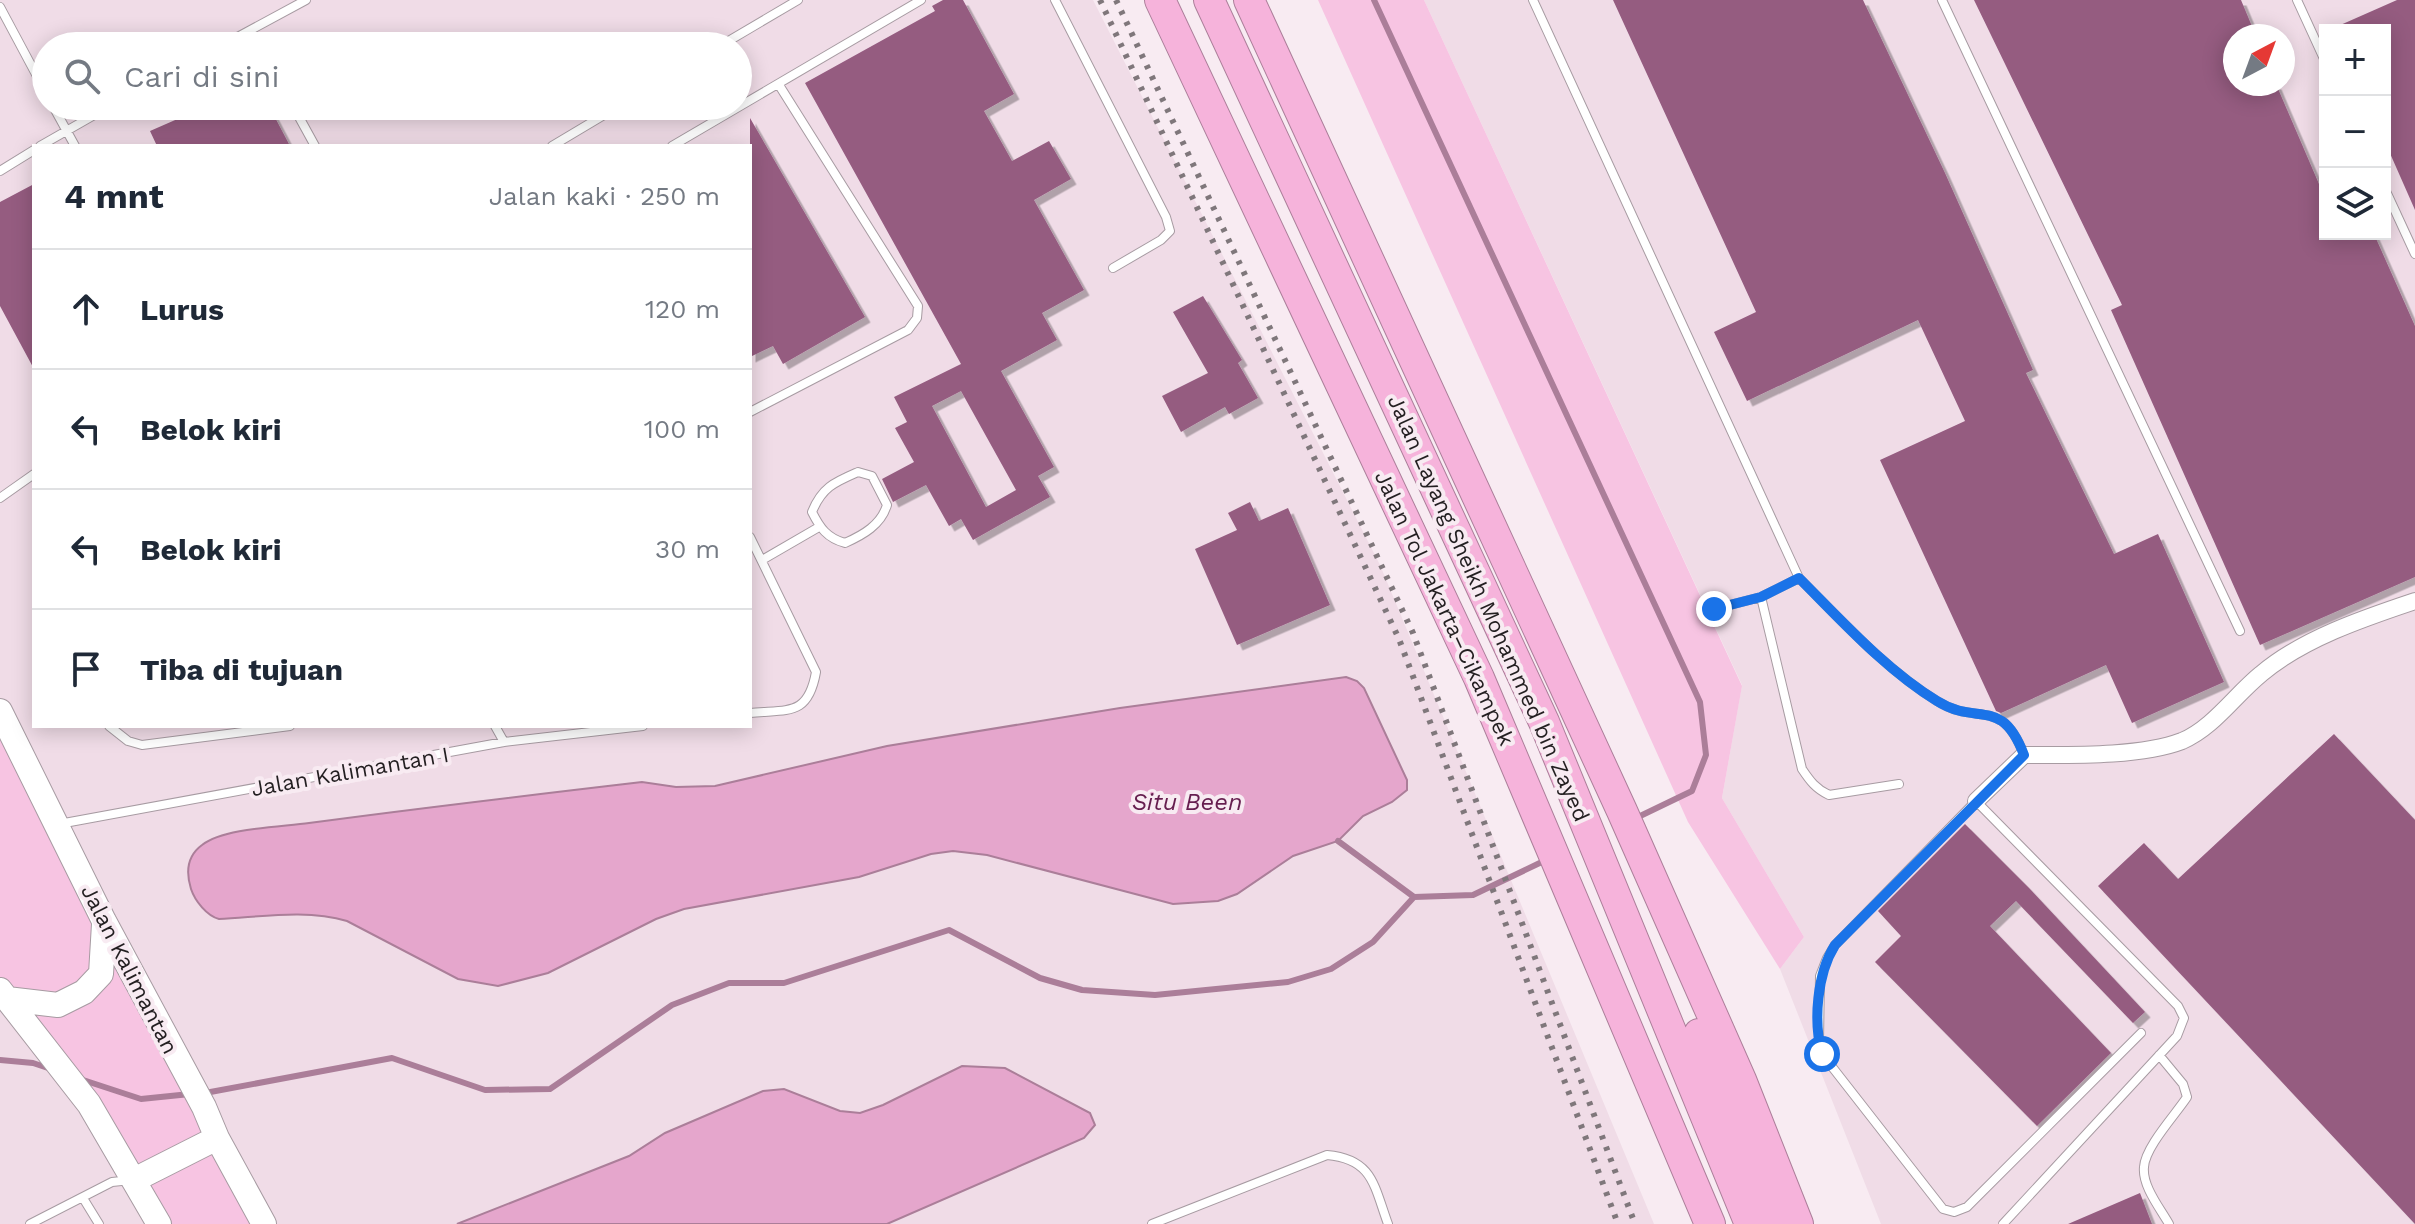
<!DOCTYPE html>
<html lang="id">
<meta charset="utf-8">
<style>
:root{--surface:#fff;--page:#f2f2f3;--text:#1f2937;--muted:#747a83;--line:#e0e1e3}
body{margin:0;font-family:"Work Sans",sans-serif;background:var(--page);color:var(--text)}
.controls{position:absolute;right:24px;top:24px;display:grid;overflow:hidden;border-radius:0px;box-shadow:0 4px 20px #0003}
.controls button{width:72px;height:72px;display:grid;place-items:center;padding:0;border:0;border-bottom:2px solid var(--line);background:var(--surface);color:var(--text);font:40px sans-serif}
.compass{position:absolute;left:2223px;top:24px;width:72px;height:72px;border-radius:50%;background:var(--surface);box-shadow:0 4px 20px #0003;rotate:41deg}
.stop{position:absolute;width:24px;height:24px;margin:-18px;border:6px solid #1a73e8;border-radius:50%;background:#fff}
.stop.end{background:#1a73e8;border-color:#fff;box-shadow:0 2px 8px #0008}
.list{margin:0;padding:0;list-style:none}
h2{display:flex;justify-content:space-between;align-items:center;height:104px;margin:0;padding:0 32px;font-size:34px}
h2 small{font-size:26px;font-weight:400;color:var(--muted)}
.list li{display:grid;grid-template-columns:52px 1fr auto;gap:24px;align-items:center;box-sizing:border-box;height:120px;padding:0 32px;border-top:2px solid var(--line)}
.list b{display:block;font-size:30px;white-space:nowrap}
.list em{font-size:26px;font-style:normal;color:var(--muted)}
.icon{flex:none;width:44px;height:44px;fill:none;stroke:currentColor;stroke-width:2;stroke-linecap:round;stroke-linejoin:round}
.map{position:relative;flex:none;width:2415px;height:1224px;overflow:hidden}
.search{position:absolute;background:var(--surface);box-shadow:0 4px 20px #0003;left:32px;top:32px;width:720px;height:88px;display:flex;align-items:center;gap:20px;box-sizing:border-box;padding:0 28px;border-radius:44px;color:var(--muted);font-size:30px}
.panel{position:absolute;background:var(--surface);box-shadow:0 4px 20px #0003;left:32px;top:144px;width:720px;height:584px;border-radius:0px}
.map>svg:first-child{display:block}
.built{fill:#f0dce7;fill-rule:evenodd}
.green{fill:#f7c4e2}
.water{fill:#e5a6cc;stroke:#ab7e99;stroke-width:2}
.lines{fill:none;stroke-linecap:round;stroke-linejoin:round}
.stream{stroke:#ab7e99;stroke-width:6}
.building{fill:#955c80;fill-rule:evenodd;filter:url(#shadow)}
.lane-casing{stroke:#a79ba2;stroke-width:10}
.street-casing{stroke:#a79ba2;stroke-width:18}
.secondary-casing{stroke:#a79ba2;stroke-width:26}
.highway-casing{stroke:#ac7f9a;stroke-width:32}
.lane{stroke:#fff;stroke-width:8}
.street{stroke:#fff;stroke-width:16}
.secondary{stroke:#fff;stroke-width:24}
.highway{stroke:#f6b3db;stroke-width:30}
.rail{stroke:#7f777b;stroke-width:6;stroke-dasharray:4 8;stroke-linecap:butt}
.route{stroke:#1a73e8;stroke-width:10}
.labels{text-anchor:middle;stroke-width:8;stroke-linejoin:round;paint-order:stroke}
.street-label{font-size:22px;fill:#231f21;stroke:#f8ebf2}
.water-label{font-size:24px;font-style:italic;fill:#661e4f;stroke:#f8ebf2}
</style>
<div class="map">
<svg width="2415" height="1224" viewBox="0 0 2415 1224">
<defs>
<filter id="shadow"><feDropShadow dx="5.5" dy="5.5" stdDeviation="0" flood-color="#0004"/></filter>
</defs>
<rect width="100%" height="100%" fill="#f8ebf2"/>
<path class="built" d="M 0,0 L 1093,0 L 1380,565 L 1654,1224 L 0,1224 ZM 46,46 L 738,46 L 738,106 L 46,106 ZM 34,146 L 750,146 L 750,726 L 34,726 Z
M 1424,0 L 2415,0 L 2415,1224 L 1881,1224 L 1780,969 L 1804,937 L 1722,798 L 1742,685 ZM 2325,30 L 2385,30 L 2385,234 L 2325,234 ZM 2235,36 L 2283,36 L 2283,84 L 2235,84 Z"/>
<path class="green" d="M 1318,0 L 1424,0 L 1742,686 L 1722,798 L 1804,937 L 1780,969 L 1688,822 Z
M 0,718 L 264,1224 L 159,1224 L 0,990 Z"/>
<path class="water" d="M 1346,677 L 1357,681 L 1364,688 L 1407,780 L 1407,790 L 1392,802 L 1363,816 L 1338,841 L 1293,856 L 1237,894 L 1218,901 L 1173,904 L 987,855 L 953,851 L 931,854 L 859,877 L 684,909 L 656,919 L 548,973 L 498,986 L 458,979 L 347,921 C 306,909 261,917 219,919 C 207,916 195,901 191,889 C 186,873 187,856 202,845 C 224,828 280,827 309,823 C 420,808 531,795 642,782 L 676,787 L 715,786 L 887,746 L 1120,708 Z
M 962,1066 L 1005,1068 L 1090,1113 L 1095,1125 L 1084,1138 L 887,1224 L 457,1224 L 629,1156 L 665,1133 L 763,1091 L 784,1089 L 840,1111 L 860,1113 L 883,1105 Z"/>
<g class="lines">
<path class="stream" d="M 1374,0 L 1700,702 L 1706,755 L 1692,791 L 1636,818
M 1338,841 L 1414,897
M 0,1060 L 33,1063 L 51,1069
M 80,1079 L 141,1099 L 190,1094
M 205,1093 L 392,1058 L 485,1090 L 550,1089 L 672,1005 L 729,983 L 784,983 L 949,930 L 1040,978 L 1082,990 L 1155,995 L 1288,982 L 1331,969 L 1373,942 L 1414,897 L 1473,895 L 1546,860"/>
</g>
<path class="building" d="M 943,0 L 963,0 L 1014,94 L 984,111 L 1012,161 L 1049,141 L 1071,179 L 1034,200 L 1084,290 L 1042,313 L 1057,340 L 1001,371 L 1054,467 L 1038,476 L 1050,497 L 973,540 L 961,519 L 949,526 L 926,485 L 893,502 L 882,479 L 914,462 L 895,428 L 907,422 L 894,397 L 961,364 L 805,83 L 935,11 L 932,6 ZM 961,391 L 1016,490 L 986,507 L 932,406 Z
M 1613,0 L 1863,0 L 1945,173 L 2033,370 L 2026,373 L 2114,554 L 2158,534 L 2224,682 L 2132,723 L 2106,665 L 2001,713 L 1996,711 L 1880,460 L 1965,421 L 1918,320 L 1747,401 L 1714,332 L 1756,312 Z
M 1974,0 L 2241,0 L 2256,36 L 2235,36 L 2235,84 L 2276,84 L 2325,198 L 2325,234 L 2374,234 L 2415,326 L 2415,577 L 2260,645 L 2111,310 L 2122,305 Z
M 2397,0 L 2415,0 L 2415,210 L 2385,142 L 2385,30 L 2329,30 Z
M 192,106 L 269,106 L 290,146 L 157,146 L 150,131 L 182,117 L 179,113 Z
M 750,118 L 865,317 L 783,364 L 773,346 L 750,357 Z
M 34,184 L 34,369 L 0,306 L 0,202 Z
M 1203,296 L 1242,360 L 1238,363 L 1258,398 L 1229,414 L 1225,407 L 1181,432 L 1162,396 L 1208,373 L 1173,312 Z
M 1250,502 L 1259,521 L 1288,508 L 1330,605 L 1237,645 L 1195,549 L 1237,530 L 1228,513 Z
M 2334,734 L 2415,820 L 2415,1224 L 2098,886 L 2144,843 L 2178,879 Z
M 1965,824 L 2029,888 L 2145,1012 L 2133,1023 L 2016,901 L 1990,926 L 2111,1053 L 2037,1126 L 1875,962 L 1901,936 L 1878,911 Z
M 2140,1193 L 2152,1224 L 2068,1224 Z"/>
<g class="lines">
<defs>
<path id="lane" d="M 1055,0 L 1166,217 L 1170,231 L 1161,240 L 1113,268
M 1533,0 L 1799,578 C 1841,620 1886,670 1937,701 C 1978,727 2001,695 2024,755
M 1942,0 L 2240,631
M 2297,0 L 2325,61
M 0,7 L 46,93
M 251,30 L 260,46
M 221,46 L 306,0
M 720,46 L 798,0
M 53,106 L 75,146
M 293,106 L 315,146
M 40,146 L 110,106
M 552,146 L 619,106
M 672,146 L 921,0
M 0,171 L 34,150
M 2385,189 L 2415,254
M 750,412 L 908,330 L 917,318 L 918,306 L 779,85
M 858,472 L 872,476 L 887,505 C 881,525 863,535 845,543 C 827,538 820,528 812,512 C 822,487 835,482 858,472 Z
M 0,498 L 34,474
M 750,537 L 816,672 C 808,717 788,709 750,713
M 762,560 L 819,527
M 1761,597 L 1802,769 C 1810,781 1816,789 1829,795 L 1899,784
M 1714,609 L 1761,597 L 1799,578
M 109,726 L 128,741 L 142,745 L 290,726
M 495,726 L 504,742
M 59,824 L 504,742 L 643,726
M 2159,1055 L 2183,1084 L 2187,1097 C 2176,1114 2145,1147 2144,1167 C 2142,1186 2160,1208 2169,1224
M 83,1198 L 99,1224
M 30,1224 L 112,1182 L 131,1180
M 1152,1224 L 1327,1155 C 1373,1159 1374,1186 1388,1224
M 2003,1224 L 2177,1036 L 2184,1018 L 2178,1006 L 1976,801 L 1835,945 L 1827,958 L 1820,976 L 1819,1041 L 1822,1054 L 1943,1209 L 1954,1212 L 1967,1207 L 2141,1033"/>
<path id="street" d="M 1976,801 L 2024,755 C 2070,755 2140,757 2182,741 C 2213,728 2235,695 2261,674 C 2302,639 2364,618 2415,601"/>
<path id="secondary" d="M 0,711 L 104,921 L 204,1107 L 217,1138 L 264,1224
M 0,990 L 89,1104 L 159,1224
M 7,999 L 58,1005 L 84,992 L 101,974 L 104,924
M 134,1180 L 217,1138"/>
<path id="highway" d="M 1160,0 L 1479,678 L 1710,1224
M 1209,0 L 1544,722 L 1750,1224
M 1249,0 L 1622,811 L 1741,1080 L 1798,1224
M 1699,1034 L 1774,1224"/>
</defs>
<use href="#lane" class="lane-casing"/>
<use href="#street" class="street-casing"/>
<use href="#secondary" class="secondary-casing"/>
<use href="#highway" class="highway-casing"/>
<use href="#lane" class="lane"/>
<use href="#street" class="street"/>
<use href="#secondary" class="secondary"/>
<use href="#highway" class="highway"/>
<path class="rail" d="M 1100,0 L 1399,639 L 1618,1224
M 1116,0 L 1413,633 L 1635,1224"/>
</g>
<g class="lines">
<path class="route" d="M 1714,609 L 1761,597 L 1799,578 C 1841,620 1886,670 1937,701 C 1978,727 2001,695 2024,755 L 1835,945 C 1817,974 1813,1021 1822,1054"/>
</g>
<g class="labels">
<g class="street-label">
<text transform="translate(1445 608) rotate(65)" y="8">Jalan Tol Jakarta–Cikampek</text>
<text transform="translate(1489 608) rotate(66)" y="8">Jalan Layang Sheikh Mohammed bin Zayed</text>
<text transform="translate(350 771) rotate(-10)" y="8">Jalan Kalimantan I</text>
<text transform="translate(130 969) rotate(63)" y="8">Jalan Kalimantan</text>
</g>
<g class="water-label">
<text x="1187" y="810">Situ Been</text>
</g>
</g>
</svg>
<div class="controls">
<button>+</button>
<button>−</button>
<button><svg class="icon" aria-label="layers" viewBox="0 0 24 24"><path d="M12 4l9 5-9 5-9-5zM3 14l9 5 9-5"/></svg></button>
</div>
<svg class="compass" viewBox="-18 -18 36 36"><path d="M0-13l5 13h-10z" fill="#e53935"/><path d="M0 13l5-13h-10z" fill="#747a83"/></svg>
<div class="stop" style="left:1822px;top:1054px"></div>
<div class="stop end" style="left:1714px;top:609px"></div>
<div class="search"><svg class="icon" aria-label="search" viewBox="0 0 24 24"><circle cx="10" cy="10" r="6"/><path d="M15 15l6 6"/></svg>Cari di sini</div>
<section class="panel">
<h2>4 mnt<small>Jalan kaki · 250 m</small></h2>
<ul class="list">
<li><svg class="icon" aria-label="ahead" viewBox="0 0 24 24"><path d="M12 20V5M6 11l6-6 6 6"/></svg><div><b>Lurus</b></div><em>120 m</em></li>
<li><svg class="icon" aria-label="left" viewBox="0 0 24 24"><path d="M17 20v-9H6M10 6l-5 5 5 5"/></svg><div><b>Belok kiri</b></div><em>100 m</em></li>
<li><svg class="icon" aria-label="left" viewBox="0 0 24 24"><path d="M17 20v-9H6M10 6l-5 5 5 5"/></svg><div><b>Belok kiri</b></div><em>30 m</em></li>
<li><svg class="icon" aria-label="arrive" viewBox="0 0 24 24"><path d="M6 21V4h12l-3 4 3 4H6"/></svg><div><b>Tiba di tujuan</b></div></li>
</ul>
</section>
</div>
